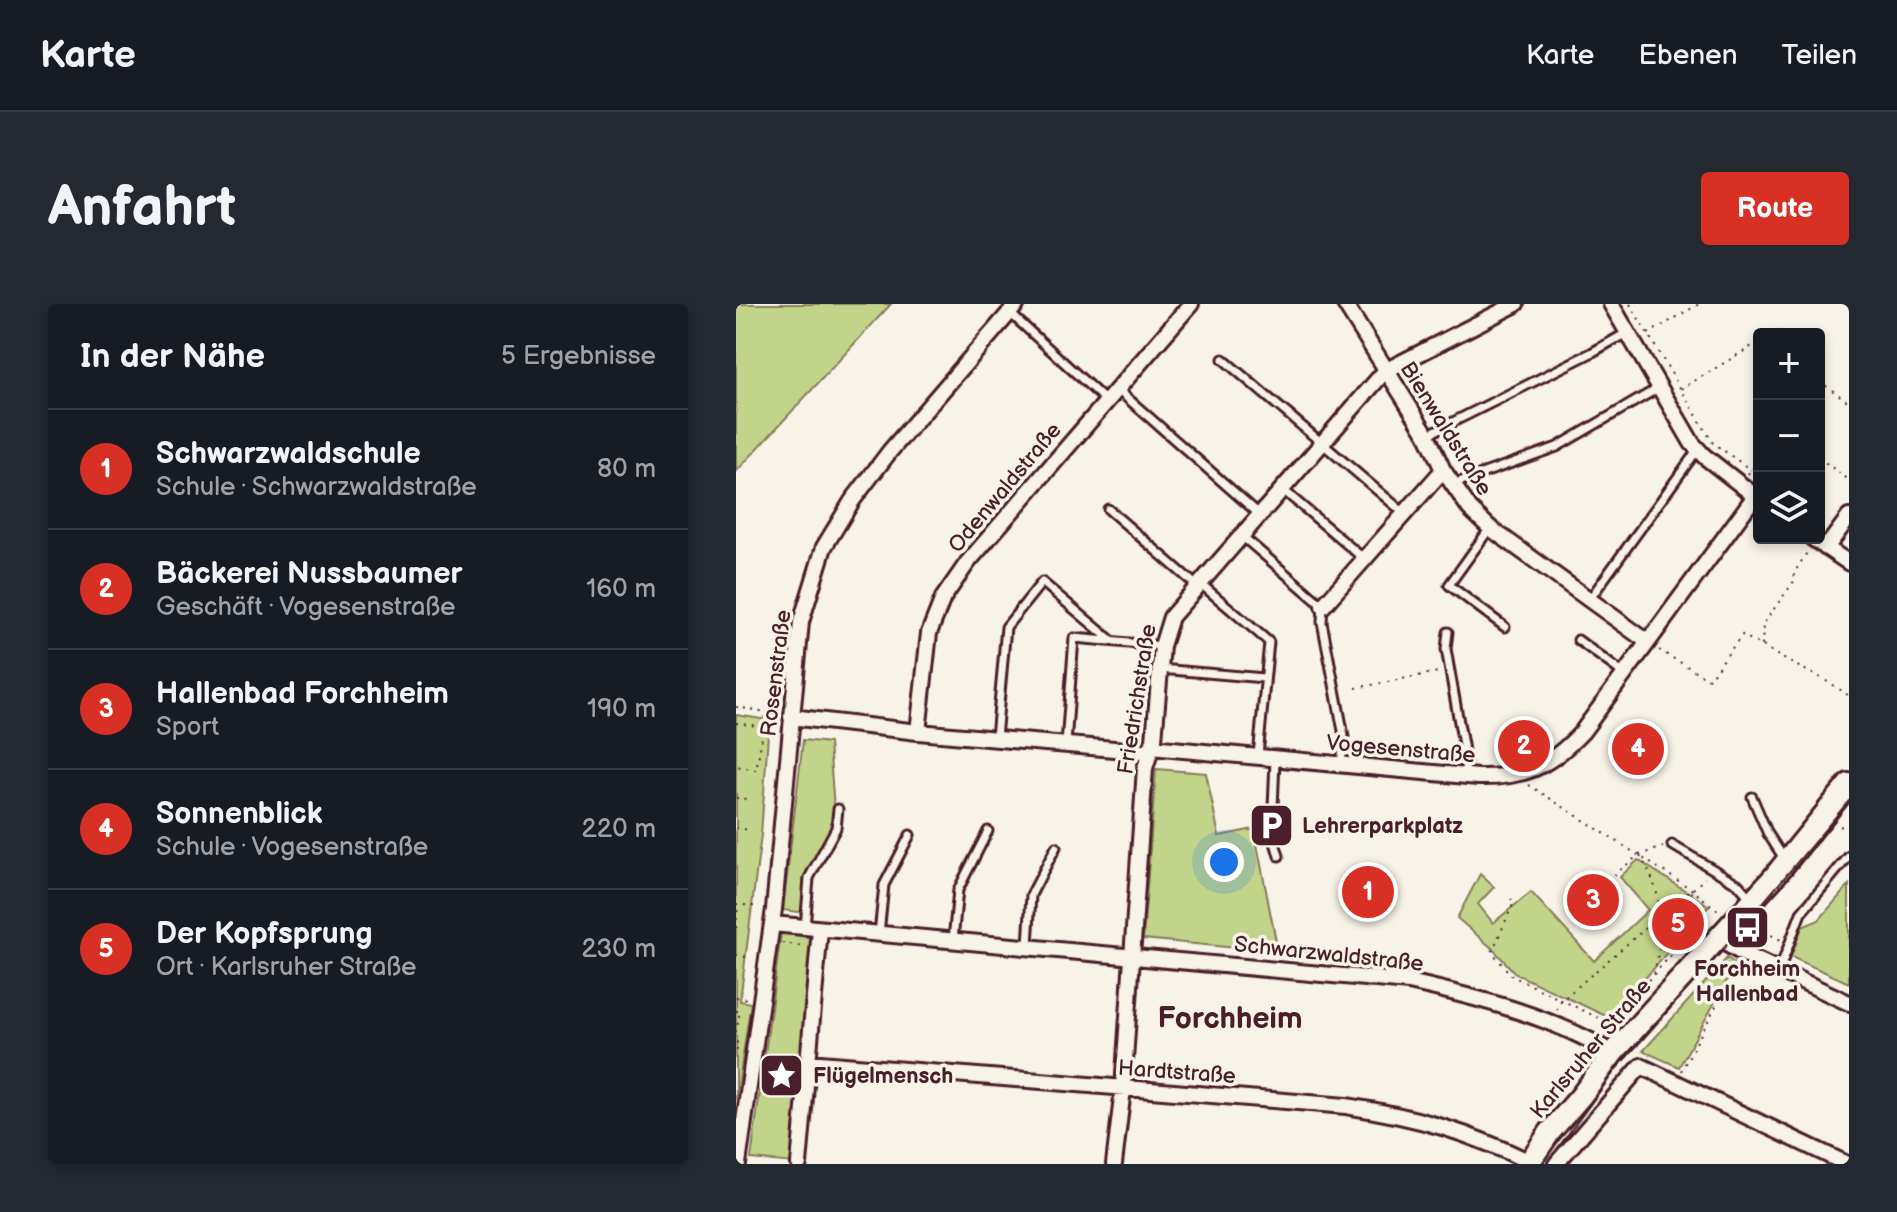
<!DOCTYPE html>
<html lang="de">
<meta charset="utf-8">
<style>
:root{--surface:#171b24;--page:#242831;--text:#f1f3f6;--muted:#9ea1a6;--line:#363941;--accent:#d93025}
body{margin:0;font-family:"Balsamiq Sans",sans-serif;background:var(--page);color:var(--text)}
.controls{position:absolute;right:24px;top:24px;display:grid;overflow:hidden;border-radius:8px;box-shadow:0 4px 12px #0003}
.controls button{width:72px;height:72px;display:grid;place-items:center;padding:0;border:0;border-bottom:2px solid var(--line);background:var(--surface);color:var(--text);font:40px sans-serif}
.you{position:absolute;left:488px;top:558px;width:28px;height:28px;margin:-20px;border:6px solid #fff;border-radius:50%;background:#1a73e8;box-shadow:0 0 0 12px #1a73e833}
.badge{display:grid;place-items:center;width:52px;height:52px;border-radius:50%;background:var(--accent);color:#fff;font-size:26px;font-weight:700}
.pin{position:absolute;translate:-50% -50%;border:4px solid #fff;box-shadow:0 2px 8px #0006}
.list{margin:0;padding:0;list-style:none}
h2{display:flex;justify-content:space-between;align-items:center;height:104px;margin:0;padding:0 32px;font-size:34px}
h2 small{font-size:26px;font-weight:400;color:var(--muted)}
.list li{display:grid;grid-template-columns:52px 1fr auto;gap:24px;align-items:center;box-sizing:border-box;height:120px;padding:0 32px;border-top:2px solid var(--line)}
.list b{display:block;font-size:30px;white-space:nowrap}
.list p{margin:0;font-size:26px;white-space:nowrap;color:var(--muted)}
.list em{font-size:26px;font-style:normal;color:var(--muted)}
.icon{flex:none;width:44px;height:44px;fill:none;stroke:currentColor;stroke-width:2;stroke-linecap:round;stroke-linejoin:round}
.map{position:relative;flex:none;width:1113px;height:860px;overflow:hidden;border-radius:8px}
header{display:flex;align-items:center;gap:48px;box-sizing:border-box;height:112px;padding:0 40px;background:var(--surface);border-bottom:2px solid var(--line)}
header strong{font-size:38px}
nav{display:flex;gap:44px;margin-inline-start:auto;font-size:28px}
.intro{display:flex;align-items:center;justify-content:space-between;box-sizing:border-box;height:192px;padding:0 48px}
h1{margin:0;font-size:56px}
.button{padding:20px 36px;border-radius:8px;background:var(--accent);color:#fff;font-size:28px;font-weight:700}
main{display:flex;gap:48px;padding:0 48px}
aside{flex:1;background:var(--surface);border-radius:8px;box-shadow:0 4px 12px #0003}
.map>svg:first-child{display:block}
.green{fill:#c2d489;stroke:#867a5a;stroke-width:2}
.lines{fill:none;stroke-linecap:round;stroke-linejoin:round}
.lane-casing{stroke:#4a1f2b;stroke-width:13}
.street-casing{stroke:#4a1f2b;stroke-width:20}
.secondary-casing{stroke:#4a1f2b;stroke-width:26}
.path{stroke:#4a1f2b;stroke-width:2;stroke-dasharray:2 6;stroke-linecap:butt}
.lane{stroke:#f7f3e8;stroke-width:7}
.street{stroke:#f7f3e8;stroke-width:14}
.secondary{stroke:#f7f3e8;stroke-width:20}
.tram{stroke:#4a1f2b;stroke-width:2}
.labels{text-anchor:middle;stroke-width:7;stroke-linejoin:round;paint-order:stroke}
.street-label{font-size:22px;fill:#4a1f2b;stroke:#f7f3e8}
.poi-label{font-size:22px;font-weight:bold;fill:#4a1f2b;stroke:#f7f3e8;text-anchor:start}
.district-label{font-size:30px;font-weight:bold;fill:#4a1f2b;stroke:#f7f3e8}
</style>
<header>
<strong>Karte</strong>
<nav><a>Karte</a><a>Ebenen</a><a>Teilen</a></nav>
</header>
<div class="intro"><h1>Anfahrt</h1><a class="button">Route</a></div>
<main>
<aside>
<h2>In der Nähe<small>5 Ergebnisse</small></h2>
<ul class="list">
<li><span class="badge">1</span><div><b>Schwarzwaldschule</b><p>Schule · Schwarzwaldstraße</p></div><em>80 m</em></li>
<li><span class="badge">2</span><div><b>Bäckerei Nussbaumer</b><p>Geschäft · Vogesenstraße</p></div><em>160 m</em></li>
<li><span class="badge">3</span><div><b>Hallenbad Forchheim</b><p>Sport</p></div><em>190 m</em></li>
<li><span class="badge">4</span><div><b>Sonnenblick</b><p>Schule · Vogesenstraße</p></div><em>220 m</em></li>
<li><span class="badge">5</span><div><b>Der Kopfsprung</b><p>Ort · Karlsruher Straße</p></div><em>230 m</em></li>
</ul>
</aside>
<div class="map">
<svg width="1113" height="860" viewBox="0 0 1113 860">
<rect width="100%" height="100%" fill="#f7f3e8"/>
<filter id="ink" filterUnits="userSpaceOnUse"><feTurbulence type="fractalNoise" baseFrequency=".0125" numOctaves="2"/><feDisplacementMap in="SourceGraphic" scale="16" xChannelSelector="R" yChannelSelector="G"/><feConvolveMatrix kernelMatrix="1 2 1 2 8 2 1 2 1" color-interpolation-filters="sRGB"/></filter>
<g filter="url(#ink)">
<path class="green" d="M 0,0 L 155,0 L 0,168 Z
M 0,411 L 33,416 L 25,531 L 4,697 L 15,699 L 0,796 Z
M 67,436 L 93,439 L 99,518 L 70,572 L 70,609 L 47,606 Z
M 420,465 L 470,469 L 483,532 L 518,525 L 542,648 L 407,635 Z
M 902,556 L 973,602 L 874,714 L 780,670 L 756,644 L 721,614 L 744,570 L 758,583 L 742,600 L 757,619 L 795,588 L 858,657 L 912,606 L 884,573 Z
M 1113,581 L 1113,679 L 1055,653 L 1066,623 L 1083,616 Z
M 45,629 L 77,634 L 59,859 L 15,855 Z
M 991,654 L 1000,660 L 943,763 L 907,747 Z"/>
<g class="lines">
<defs>
<path id="lane" d="M 274,9 L 370,97
M 487,55 L 668,209
M 381,85 L 523,210
M 691,131 L 855,49 L 892,28
M 717,180 L 821,143 L 924,83
M 546,185 L 627,254
M 372,205 L 461,282
M 754,224 L 713,281 L 769,323
M 506,232 L 587,302 L 586,318 L 608,432 L 605,460
M 465,280 L 533,338 L 522,452
M 853,296 L 962,145
M 712,328 L 710,345 L 730,458 L 728,472
M 842,336 L 888,370
M 424,365 L 528,374
M 260,434 L 270,323 L 306,278 L 376,337
M 330,440 L 338,334 L 426,342
M 539,456 L 536,528 L 543,552
M 1016,493 L 1032,530 L 1049,556
M 936,541 L 1002,580 L 1015,595
M 69,624 L 73,574 L 100,524 L 102,505
M 143,630 L 148,581 L 174,531
M 217,636 L 222,586 L 252,527
M 292,642 L 295,591 L 320,543
M 1043,667 L 1065,609 L 1113,552"/>
<path id="street" d="M 609,0 L 691,131 L 707,166 L 734,205 L 754,224 L 912,338
M 875,0 L 956,139 L 968,152 L 1023,195
M 1076,234 L 1113,259
M 1090,244 L 1113,213
M 587,302 L 707,166
M 55,413 L 182,428 L 413,448
M 182,428 L 193,329 L 207,294 L 232,258 L 455,0
M 415,443 L 742,473 C 790,474 814,462 846,428 L 1019,192
M 36,620 L 673,678 C 744,694 814,712 877,749
M 982,635 L 1008,650 L 1113,699
M 72,758 L 610,802 C 682,813 733,828 798,860
M 2,860 L 38,605 L 65,318 L 88,243 L 116,197 L 154,147 L 281,0
M 63,860 L 84,625
M 378,860 L 387,785 L 409,464 L 418,436 L 426,342 L 435,313 L 649,67 L 780,0
M 820,860 L 905,762 L 1111,860"/>
<path id="secondary" d="M 792,860 L 814,828 L 845,792 L 877,749 L 1037,574 L 1113,480"/>
</defs>
<use href="#lane" class="lane-casing"/>
<use href="#street" class="street-casing"/>
<use href="#secondary" class="secondary-casing"/>
<path class="path" d="M 894,0 L 977,139 L 1015,166
M 912,30 L 963,0
M 1036,30 L 1043,26
M 1083,77 L 1113,98
M 945,85 L 1023,38
M 1083,154 L 1113,176
M 1012,170 L 1023,155
M 1027,342 C 1055,362 1086,371 1113,392
M 923,346 L 973,375 L 1006,331 L 1026,342 L 1027,320 L 1059,276 L 1058,269 L 1072,247
M 620,384 L 702,368
M 0,403 L 42,410
M 0,419 L 28,423 L 20,466 L 0,462
M 28,422 L 30,408
M 793,481 L 955,585 L 984,608
M 0,494 L 15,496
M 1104,522 L 1113,526
M 0,524 L 14,526
M 904,552 C 928,588 929,628 918,668
M 878,571 L 903,551 L 927,543
M 957,585 L 969,574
M 775,595 L 778,598 L 756,648 L 776,672 L 873,719 L 960,624
M 0,600 L 23,603
M 0,624 L 2,601
M 1021,624 L 1045,636
M 1010,631 L 1027,643
M 46,639 L 67,642
M 0,651 L 10,653
M 0,693 L 11,695
M 821,706 L 825,697 L 955,585 L 963,628
M 0,707 L 4,707 L 0,728
M 0,738 L 2,739 L 0,752
M 29,762 L 58,764
M 945,767 L 1001,663"/>
<use href="#lane" class="lane"/>
<use href="#street" class="street"/>
<use href="#secondary" class="secondary"/>
<path class="tram" d="M 810,860 L 881,764 L 1004,626 L 1113,497"/>
</g>
</g>
<defs>
<symbol id="parking-square" viewBox="-11 -11 22 22"><rect x="-9" y="-9" width="18" height="18" rx="4" fill="#4a1f2b" stroke="#f7f3e8"/><path d="M-3.5-5.5H1a3.5 3.5 0 0 1 0 7H-1V5.5H-3.5ZM-1-3.4V-.6H.8a1.4 1.4 0 0 0 0-2.8Z" fill="#fff"/></symbol>
<symbol id="bus-square" viewBox="-11 -11 22 22"><rect x="-9" y="-9" width="18" height="18" rx="4" fill="#4a1f2b" stroke="#f7f3e8"/><path d="M-5-6H5V4H4V6H2V4H-2V6H-4V4H-5ZM-3.5-4V0h7V-4ZM-3.5 1.2v1.5H-2V1.2ZM2 1.2v1.5H3.5V1.2Z" fill="#fff"/></symbol>
<symbol id="sight-square" viewBox="-11 -11 22 22"><rect x="-9" y="-9" width="18" height="18" rx="4" fill="#4a1f2b" stroke="#f7f3e8"/><path d="M0-6L1.8-2.2L6-1.7L2.9 1.2L3.7 5.4L0 3.3L-3.7 5.4L-2.9 1.2L-6-1.7L-1.8-2.2Z" fill="#fff"/></symbol>
</defs>
<g fill-rule="evenodd">
<use href="#parking-square" x="510" y="496" width="51" height="51"/>
<use href="#bus-square" x="986" y="598" width="51" height="51"/>
<use href="#sight-square" x="20" y="746" width="51" height="51"/>
</g>
<g class="labels">
<g class="street-label">
<text transform="translate(711 124) rotate(58)" y="8">Bienwaldstraße</text>
<text transform="translate(268 183) rotate(-50)" y="8">Odenwaldstraße</text>
<text transform="translate(39 369) rotate(-83)" y="8">Rosenstraße</text>
<text transform="translate(400 395) rotate(-81)" y="8">Friedrichstraße</text>
<text transform="translate(665 444) rotate(5)" y="8">Vogesenstraße</text>
<text transform="translate(593 649) rotate(6)" y="8">Schwarzwaldstraße</text>
<text transform="translate(854 744) rotate(-50)" y="8">Karlsruher Straße</text>
<text transform="translate(441 767) rotate(4)" y="8">Hardtstraße</text>
</g>
<g class="poi-label">
<text x="566" y="529">Lehrerparkplatz</text>
<text x="1011" y="672" text-anchor="middle">Forchheim<tspan x="1011" dy="25">Hallenbad</tspan></text>
<text x="77" y="779">Flügelmensch</text>
</g>
<g class="district-label">
<text x="494" y="724">Forchheim</text>
</g>
</g>
</svg>
<div class="controls">
<button>+</button>
<button>−</button>
<button><svg class="icon" aria-label="layers" viewBox="0 0 24 24"><path d="M12 4l9 5-9 5-9-5zM3 14l9 5 9-5"/></svg></button>
</div>
<div class="you"></div>
<div class="pin badge" style="left:632px;top:588px">1</div>
<div class="pin badge" style="left:788px;top:442px">2</div>
<div class="pin badge" style="left:857px;top:596px">3</div>
<div class="pin badge" style="left:902px;top:445px">4</div>
<div class="pin badge" style="left:942px;top:620px">5</div>
</div>
</main>
